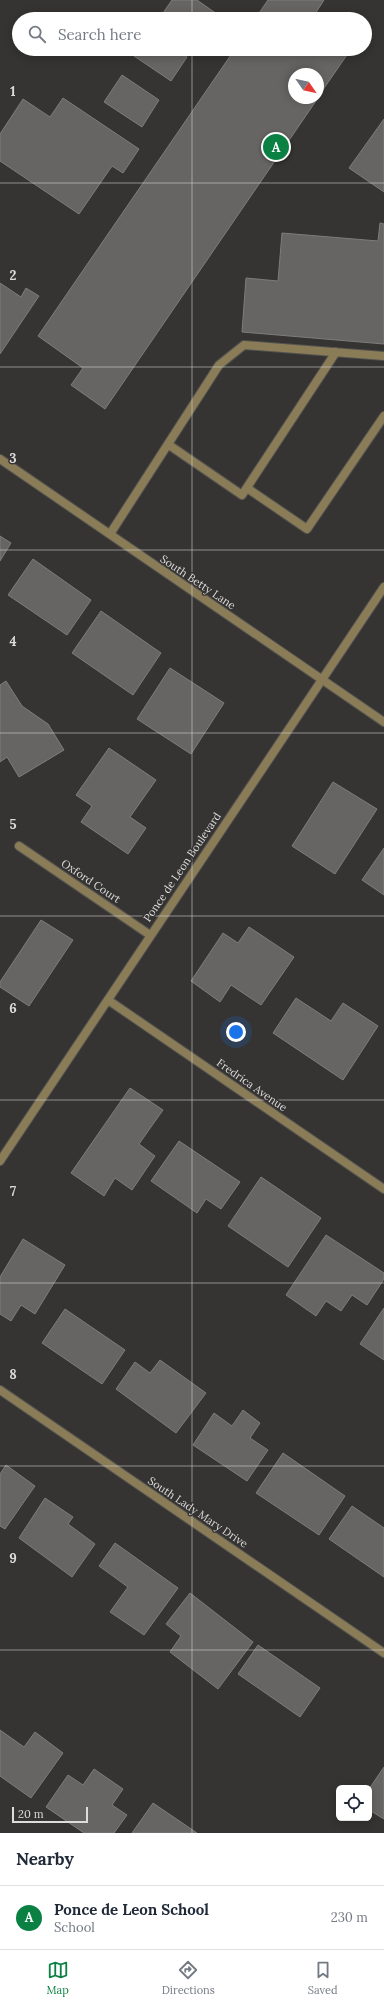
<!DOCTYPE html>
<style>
:root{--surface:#fff;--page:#f2f2f3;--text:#1f2937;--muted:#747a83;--line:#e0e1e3;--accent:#0b8043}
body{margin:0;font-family:Lora,serif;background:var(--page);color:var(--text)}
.controls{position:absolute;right:12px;bottom:12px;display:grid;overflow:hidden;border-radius:6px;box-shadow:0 2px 10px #0003}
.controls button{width:36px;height:36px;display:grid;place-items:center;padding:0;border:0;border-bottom:1px solid var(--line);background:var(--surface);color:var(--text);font:20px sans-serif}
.compass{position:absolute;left:288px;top:68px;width:36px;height:36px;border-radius:50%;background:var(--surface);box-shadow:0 2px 10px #0003;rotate:124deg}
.scale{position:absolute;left:12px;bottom:10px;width:76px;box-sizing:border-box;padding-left:4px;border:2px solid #dddcdb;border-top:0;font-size:11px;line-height:14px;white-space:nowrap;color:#dddcdb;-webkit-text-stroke:3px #353432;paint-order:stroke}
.you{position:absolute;left:236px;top:1032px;width:14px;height:14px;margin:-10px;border:3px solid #fff;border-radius:50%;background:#1a73e8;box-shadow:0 0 0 6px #1a73e833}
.badge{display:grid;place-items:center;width:26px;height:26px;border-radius:50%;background:var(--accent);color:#fff;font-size:13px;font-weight:700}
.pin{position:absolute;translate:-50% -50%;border:2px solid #fff;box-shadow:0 1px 4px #0006}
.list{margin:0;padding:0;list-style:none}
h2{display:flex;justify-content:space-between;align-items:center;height:52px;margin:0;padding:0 16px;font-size:17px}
h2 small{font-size:13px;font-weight:400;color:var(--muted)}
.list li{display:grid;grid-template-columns:26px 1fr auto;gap:12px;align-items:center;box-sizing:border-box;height:64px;padding:0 16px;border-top:1px solid var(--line)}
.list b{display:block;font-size:15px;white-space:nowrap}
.list p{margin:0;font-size:13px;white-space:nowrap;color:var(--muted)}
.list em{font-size:13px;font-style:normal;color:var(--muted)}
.icon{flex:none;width:22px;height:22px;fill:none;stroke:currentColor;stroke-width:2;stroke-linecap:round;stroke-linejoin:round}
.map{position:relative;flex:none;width:384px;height:1833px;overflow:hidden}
.search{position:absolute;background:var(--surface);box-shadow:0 2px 10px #0003;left:12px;right:12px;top:12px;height:44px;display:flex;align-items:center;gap:10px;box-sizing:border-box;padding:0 14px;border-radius:22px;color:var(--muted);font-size:15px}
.sheet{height:116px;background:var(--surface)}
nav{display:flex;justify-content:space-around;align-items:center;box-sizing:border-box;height:56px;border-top:1px solid var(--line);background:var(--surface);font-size:11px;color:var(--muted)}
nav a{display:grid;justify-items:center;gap:2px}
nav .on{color:var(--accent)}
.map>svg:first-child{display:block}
.building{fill:#666563;stroke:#7e7d7a}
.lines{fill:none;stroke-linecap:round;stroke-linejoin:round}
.service-casing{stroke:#535250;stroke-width:10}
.minor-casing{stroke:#535250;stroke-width:10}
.tertiary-casing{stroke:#535250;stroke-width:10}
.service{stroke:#8a7c57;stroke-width:8}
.minor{stroke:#8a7c57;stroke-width:8}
.tertiary{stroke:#8a7c57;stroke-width:8}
.grid{fill:none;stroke:#dddcdb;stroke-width:1;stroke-opacity:0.55}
.labels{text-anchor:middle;stroke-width:3;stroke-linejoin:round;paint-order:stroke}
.street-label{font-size:11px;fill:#dddcdb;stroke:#353432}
.grid-label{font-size:13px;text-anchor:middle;font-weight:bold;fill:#dddcdb;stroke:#353432;stroke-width:3;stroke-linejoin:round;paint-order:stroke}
</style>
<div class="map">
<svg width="384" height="1833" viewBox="0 0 384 1833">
<rect width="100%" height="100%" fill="#353432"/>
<path class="building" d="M 172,0 L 197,0 L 217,14 L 214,19 L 173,19 L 163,13 Z
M 268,0 L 324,0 L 315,14 L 323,19 L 255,19 Z
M 139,49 L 176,49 L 187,57 L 171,81 L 134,56 Z
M 235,49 L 351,49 L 318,97 L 318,74 L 294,74 L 294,98 L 318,98 L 105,409 L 71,385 L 83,368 L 38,336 Z
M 122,75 L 159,100 L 142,127 L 104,102 Z
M 63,98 L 139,149 L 123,173 L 112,166 L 79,214 L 0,161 L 0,134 L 23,99 L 50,117 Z
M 384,119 L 384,192 L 349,168 Z
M 380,223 L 384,224 L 384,344 L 242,332 L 246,278 L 278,281 L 282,233 L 378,241 Z
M 0,283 L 21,297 L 26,288 L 39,296 L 0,354 Z
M 0,536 L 11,543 L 0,561 Z
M 33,559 L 91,600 L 67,635 L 8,595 Z
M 101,611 L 161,653 L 133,695 L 72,653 Z
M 170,668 L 224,703 L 191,754 L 137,719 Z
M 6,681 L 22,706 L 48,724 L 64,750 L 19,777 L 7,757 L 0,762 L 0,685 Z
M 109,748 L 156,780 L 130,817 L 146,828 L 128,854 L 81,822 L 92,806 L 76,795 Z
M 333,782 L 377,809 L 335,874 L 292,846 Z
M 384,848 L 384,895 L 362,880 Z
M 41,920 L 73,940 L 29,1006 L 0,987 L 0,982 Z
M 249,927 L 294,957 L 261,1005 L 231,985 L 220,1002 L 191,981 L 223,933 L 238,943 Z
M 296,998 L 331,1021 L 343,1003 L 378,1026 L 343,1080 L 273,1033 Z
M 130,1088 L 163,1110 L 139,1144 L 155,1156 L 132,1190 L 115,1178 L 104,1196 L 71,1173 Z
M 179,1141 L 240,1182 L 221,1209 L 206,1199 L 197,1213 L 151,1181 Z
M 261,1177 L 321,1218 L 288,1267 L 228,1226 Z
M 326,1235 L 384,1273 L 384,1279 L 367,1305 L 352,1295 L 341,1311 L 326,1301 L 316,1316 L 286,1295 Z
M 23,1239 L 65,1265 L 35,1314 L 21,1305 L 11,1321 L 0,1314 L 0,1277 Z
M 384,1308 L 384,1360 L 360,1344 Z
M 65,1309 L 125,1350 L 102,1384 L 42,1343 Z
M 160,1360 L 206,1393 L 176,1433 L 116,1389 L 135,1362 L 150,1373 Z
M 243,1410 L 260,1423 L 250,1438 L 268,1450 L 247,1481 L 193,1445 L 214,1413 L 232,1426 Z
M 283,1453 L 345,1496 L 319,1535 L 256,1493 Z
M 6,1465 L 35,1486 L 5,1529 L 0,1526 L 0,1474 Z
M 45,1498 L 73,1517 L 68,1524 L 95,1544 L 72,1577 L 19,1538 Z
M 352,1506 L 384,1528 L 384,1577 L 329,1539 Z
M 115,1543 L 178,1588 L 144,1635 L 110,1612 L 128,1587 L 99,1566 Z
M 190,1593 L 253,1642 L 218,1689 L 170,1652 L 181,1636 L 166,1624 Z
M 258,1645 L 320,1688 L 300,1717 L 238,1674 Z
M 0,1730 L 24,1747 L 35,1732 L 63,1753 L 31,1798 L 0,1776 Z
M 384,1767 L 384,1819 L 369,1810 L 369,1789 Z
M 94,1769 L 123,1789 L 112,1805 L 127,1815 L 114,1833 L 84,1833 L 46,1807 L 68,1775 L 83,1785 Z
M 153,1803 L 197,1833 L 132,1833 Z"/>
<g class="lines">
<defs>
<path id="service" d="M 169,445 L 242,495 L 336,352
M 247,488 L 307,529 L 384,416
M 110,534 L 219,365 L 244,345 L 384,356"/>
<path id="minor" d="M 0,459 L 384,722
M 19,846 L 150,935
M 108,1000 L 384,1189
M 0,1390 L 384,1653"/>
<path id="tertiary" d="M 0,1161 L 384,587"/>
</defs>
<use href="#service" class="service-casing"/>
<use href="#minor" class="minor-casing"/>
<use href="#tertiary" class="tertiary-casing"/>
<use href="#service" class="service"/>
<use href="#minor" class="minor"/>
<use href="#tertiary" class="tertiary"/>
</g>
<path class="grid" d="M 192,0 L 192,19M 192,49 L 192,1833M 0,183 L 384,183M 0,367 L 384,367M 0,550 L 384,550M 0,733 L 384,733M 0,916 L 384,916M 0,1100 L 384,1100M 0,1283 L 384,1283M 0,1466 L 384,1466M 0,1650 L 384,1650"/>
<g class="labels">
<g class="street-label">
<text transform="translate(198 582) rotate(34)" y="4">South Betty Lane</text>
<text transform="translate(182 867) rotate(-56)" y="4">Ponce de Leon Boulevard</text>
<text transform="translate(91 881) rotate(34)" y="4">Oxford Court</text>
<text transform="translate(252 1085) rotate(35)" y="4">Fredrica Avenue</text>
<text transform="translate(198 1512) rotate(34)" y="4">South Lady Mary Drive</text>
</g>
</g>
<g class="grid-label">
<text x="13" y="96">1</text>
<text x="13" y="280">2</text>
<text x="13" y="463">3</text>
<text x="13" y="646">4</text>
<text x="13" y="829">5</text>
<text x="13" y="1013">6</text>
<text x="13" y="1196">7</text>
<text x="13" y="1379">8</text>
<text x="13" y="1563">9</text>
</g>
</svg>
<div class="controls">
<button><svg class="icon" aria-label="locate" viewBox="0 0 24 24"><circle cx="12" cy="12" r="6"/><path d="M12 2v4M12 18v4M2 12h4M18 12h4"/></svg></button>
</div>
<svg class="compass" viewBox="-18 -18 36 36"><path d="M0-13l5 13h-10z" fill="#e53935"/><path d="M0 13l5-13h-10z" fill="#747a83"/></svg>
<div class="scale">20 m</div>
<div class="you"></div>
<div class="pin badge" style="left:276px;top:147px">A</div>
<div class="search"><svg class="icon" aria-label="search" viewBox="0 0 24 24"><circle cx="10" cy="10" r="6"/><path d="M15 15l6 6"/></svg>Search here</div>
</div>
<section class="sheet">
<h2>Nearby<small></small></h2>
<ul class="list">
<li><span class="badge">A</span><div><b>Ponce de Leon School</b><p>School</p></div><em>230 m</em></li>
</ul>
</section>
<nav>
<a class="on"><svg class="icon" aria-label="map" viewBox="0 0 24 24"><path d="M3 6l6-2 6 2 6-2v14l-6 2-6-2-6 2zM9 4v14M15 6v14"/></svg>Map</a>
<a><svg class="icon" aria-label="directions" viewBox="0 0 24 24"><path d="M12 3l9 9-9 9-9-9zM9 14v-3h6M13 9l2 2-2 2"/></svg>Directions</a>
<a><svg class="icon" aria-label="saved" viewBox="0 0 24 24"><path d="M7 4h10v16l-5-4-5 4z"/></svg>Saved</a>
</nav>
